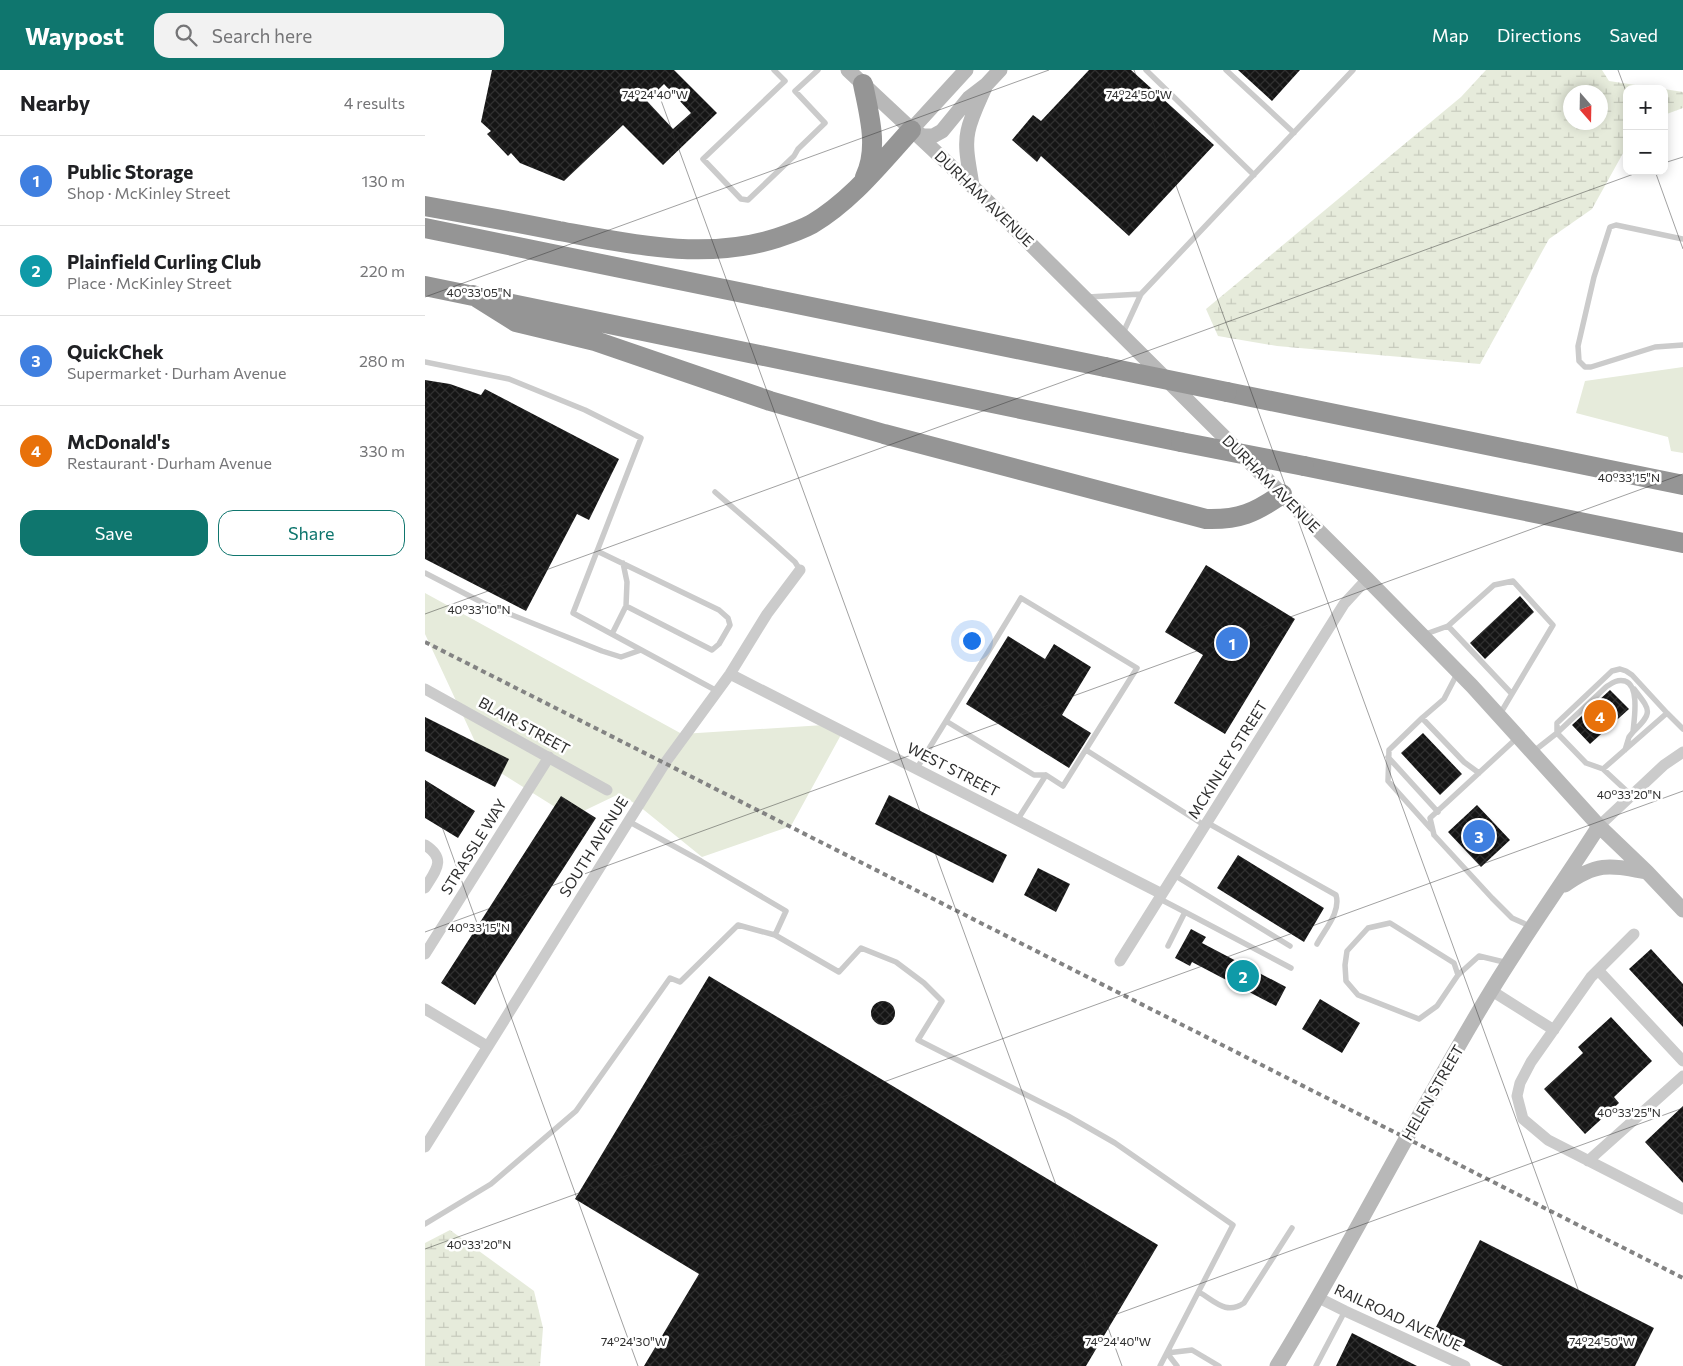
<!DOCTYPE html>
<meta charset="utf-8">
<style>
:root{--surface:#fff;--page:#f2f2f2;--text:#202124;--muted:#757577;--line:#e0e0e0;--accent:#0f766e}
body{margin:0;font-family:Commissioner,sans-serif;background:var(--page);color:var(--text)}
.controls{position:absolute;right:15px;top:15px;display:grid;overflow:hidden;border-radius:10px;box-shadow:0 2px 12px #0003}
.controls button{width:45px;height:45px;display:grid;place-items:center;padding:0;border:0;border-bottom:1px solid var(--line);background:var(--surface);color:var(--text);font:25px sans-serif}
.compass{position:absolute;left:1138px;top:15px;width:45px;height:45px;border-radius:50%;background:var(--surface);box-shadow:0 2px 12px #0003;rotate:160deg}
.you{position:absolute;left:546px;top:570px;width:18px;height:18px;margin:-12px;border:4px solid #fff;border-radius:50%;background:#1a73e8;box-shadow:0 0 0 8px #1a73e833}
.badge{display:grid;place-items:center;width:32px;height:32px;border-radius:50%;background:var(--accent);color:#fff;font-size:16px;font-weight:700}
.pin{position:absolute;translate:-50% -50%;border:2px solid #fff;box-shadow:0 1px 5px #0006}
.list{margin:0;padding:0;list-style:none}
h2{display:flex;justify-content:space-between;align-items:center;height:65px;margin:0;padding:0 20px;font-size:21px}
h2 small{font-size:16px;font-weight:400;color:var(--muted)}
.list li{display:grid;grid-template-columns:32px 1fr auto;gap:15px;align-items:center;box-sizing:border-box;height:90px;padding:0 20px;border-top:1px solid var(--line)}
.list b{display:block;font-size:19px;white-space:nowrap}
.list p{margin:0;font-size:16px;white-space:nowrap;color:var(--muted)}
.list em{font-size:16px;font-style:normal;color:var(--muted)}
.actions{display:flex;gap:10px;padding:15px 20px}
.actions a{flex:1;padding:11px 0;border:1px solid var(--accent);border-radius:15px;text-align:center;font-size:18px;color:var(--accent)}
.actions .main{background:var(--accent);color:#fff}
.icon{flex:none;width:28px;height:28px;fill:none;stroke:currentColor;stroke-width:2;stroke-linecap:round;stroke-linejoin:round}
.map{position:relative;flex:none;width:1258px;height:1296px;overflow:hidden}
header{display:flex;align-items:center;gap:30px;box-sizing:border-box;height:70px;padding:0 25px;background:var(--accent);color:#fff}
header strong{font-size:24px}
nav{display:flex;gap:28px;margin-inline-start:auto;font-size:18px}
.search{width:350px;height:45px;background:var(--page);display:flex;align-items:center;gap:12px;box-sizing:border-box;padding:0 18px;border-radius:15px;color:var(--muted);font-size:19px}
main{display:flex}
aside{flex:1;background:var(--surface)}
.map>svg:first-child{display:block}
.grass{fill:#e6ebdb}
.wetland{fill:url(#wetland-marsh);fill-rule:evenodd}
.building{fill:url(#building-cross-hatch);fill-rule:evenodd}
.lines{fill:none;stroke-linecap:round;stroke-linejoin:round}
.lane{stroke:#cbcbcb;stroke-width:5.5}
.street{stroke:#cbcbcb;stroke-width:11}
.secondary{stroke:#b8b8b8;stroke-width:15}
.highway{stroke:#959595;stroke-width:20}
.rail{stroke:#838383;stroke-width:4;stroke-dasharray:5 4;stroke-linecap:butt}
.highway-bridge{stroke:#959595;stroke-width:20}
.ticks{fill:none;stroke:#2e2e2e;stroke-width:1;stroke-opacity:0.45}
.labels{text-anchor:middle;stroke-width:5;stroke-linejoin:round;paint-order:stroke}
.street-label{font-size:15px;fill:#2e2e2e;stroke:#fff}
.ticks-label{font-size:12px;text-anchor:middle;fill:#2e2e2e;stroke:#fff;stroke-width:5;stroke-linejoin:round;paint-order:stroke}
</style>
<header>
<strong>Waypost</strong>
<div class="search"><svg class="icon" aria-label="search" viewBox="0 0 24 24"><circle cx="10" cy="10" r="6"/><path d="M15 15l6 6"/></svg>Search here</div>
<nav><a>Map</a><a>Directions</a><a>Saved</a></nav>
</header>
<main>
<aside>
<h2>Nearby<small>4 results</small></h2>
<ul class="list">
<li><span class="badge" style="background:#3f7fe0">1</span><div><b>Public Storage</b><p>Shop · McKinley Street</p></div><em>130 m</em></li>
<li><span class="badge" style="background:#0f9aa8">2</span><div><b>Plainfield Curling Club</b><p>Place · McKinley Street</p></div><em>220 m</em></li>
<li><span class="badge" style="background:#3f7fe0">3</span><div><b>QuickChek</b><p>Supermarket · Durham Avenue</p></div><em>280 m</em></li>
<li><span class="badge" style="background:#e8710a">4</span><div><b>McDonald's</b><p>Restaurant · Durham Avenue</p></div><em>330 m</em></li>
</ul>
<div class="actions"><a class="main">Save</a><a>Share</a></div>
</aside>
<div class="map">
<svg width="1258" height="1296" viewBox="0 0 1258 1296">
<defs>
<pattern id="wetland-marsh" width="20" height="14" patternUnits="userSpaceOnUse" patternTransform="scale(1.25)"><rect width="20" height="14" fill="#e6ebdb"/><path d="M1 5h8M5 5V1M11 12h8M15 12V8" fill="none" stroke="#c6cabc"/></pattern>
<pattern id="building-cross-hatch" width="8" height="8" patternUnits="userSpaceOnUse" patternTransform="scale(1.25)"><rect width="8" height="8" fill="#151515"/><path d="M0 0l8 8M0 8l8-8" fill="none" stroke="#2f2f2f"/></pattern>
</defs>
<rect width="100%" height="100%" fill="#fff"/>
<path class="grass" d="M 1258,297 L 1258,383 L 1246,381 L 1243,367 L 1151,343 L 1160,311 Z
M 0,523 L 257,664 L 399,655 L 417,663 L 366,756 L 277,787 L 214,736 L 194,724 L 146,747 L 60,693 L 0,564 Z"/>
<path class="wetland" d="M 1061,0 L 1177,0 L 1184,11 L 1237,19 L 1202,19 L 1202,76 L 1167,139 L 1124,169 L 1055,294 L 852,276 L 793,266 L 781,239 L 1036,27 ZM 1176,22 L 1176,52 L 1146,52 L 1146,22 Z
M 1239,19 L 1258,22 L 1258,38 L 1239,45 Z
M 25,1160 L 109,1221 L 118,1258 L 115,1296 L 0,1296 L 0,1173 Z"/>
<path class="building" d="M 67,0 L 249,0 L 292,43 L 238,95 L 198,55 L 139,111 L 95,93 L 86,83 L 83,86 L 62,64 L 66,61 L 56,52 ZM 239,14 L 266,43 L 248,59 L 222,31 Z
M 664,0 L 706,0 L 789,75 L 704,166 L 616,86 L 612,92 L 587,70 L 608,45 L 616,51 Z
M 813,0 L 875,0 L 847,31 Z
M 0,310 L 25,314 L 56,325 L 60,319 L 194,389 L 164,450 L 152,444 L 101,541 L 0,489 Z
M 781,495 L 870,549 L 800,664 L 749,633 L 778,585 L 740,562 Z
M 1095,526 L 1109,542 L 1060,589 L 1045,573 Z
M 583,566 L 620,589 L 629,574 L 666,597 L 637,645 L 666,663 L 644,698 L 541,634 Z
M 1185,620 L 1204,639 L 1165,674 L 1147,655 Z
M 0,647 L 84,689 L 70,717 L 0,681 Z
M 998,663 L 1037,704 L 1015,725 L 976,683 Z
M 0,710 L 50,741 L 33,768 L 0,748 Z
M 464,725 L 582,785 L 568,813 L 450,754 Z
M 136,726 L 171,748 L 50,935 L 16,913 Z
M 1052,735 L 1085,770 L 1056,797 L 1023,762 Z
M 813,785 L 899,838 L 879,872 L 792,818 Z
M 613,798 L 645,814 L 631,842 L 599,825 Z
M 766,859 L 781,867 L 777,873 L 861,917 L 851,936 L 767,892 L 765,896 L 750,888 Z
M 1226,879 L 1258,914 L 1258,957 L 1204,899 Z
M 284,906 L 733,1175 L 661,1296 L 219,1296 L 274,1204 L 150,1129 Z
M 895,929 L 935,953 L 917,983 L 877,959 Z
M446 943a12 12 0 1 1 24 0a12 12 0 1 1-24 0Z
M 1186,947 L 1227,991 L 1189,1027 L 1194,1033 L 1160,1064 L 1119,1019 L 1158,983 L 1153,977 Z
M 1258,1036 L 1258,1113 L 1220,1072 Z
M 1055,1170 L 1229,1258 L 1210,1296 L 1078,1296 L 1009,1261 Z
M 927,1263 L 992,1296 L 911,1296 Z"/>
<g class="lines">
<path class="lane" d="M 349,0 L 360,11 L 278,89 L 316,129 L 323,130 L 369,86 L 373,79 L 400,53 L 370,21 L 393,0
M 721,0 L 829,105
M 801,0 L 869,63
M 1258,169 L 1191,155 L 1185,157 L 1169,207 L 1153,276 L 1154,291 L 1160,297 L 1166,297 L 1230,277 L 1258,275
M 663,227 L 716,224
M 698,263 L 716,224 L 928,0
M 0,292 L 84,309 L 160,340 L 216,368 L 148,543 L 292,621
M 290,422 L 350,474 L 370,492 L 375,500
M 172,481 L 294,540 L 303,548 L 305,555 L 294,574 L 287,580 L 201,536 L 187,564
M 198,493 L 202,512 L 201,536
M 0,503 L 62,535 L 177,581 L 196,587 L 216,580
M 596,528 L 712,598 L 638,716 L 621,705 L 609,705 L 521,651 Z
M 1023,556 L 1087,624
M 998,565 L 1023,556 L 1069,515 L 1088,511 L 1128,555 L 1075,644
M 1195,599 L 1201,601 L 1207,605 L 1242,643 L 1178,699 L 1161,693 L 1132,663 L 1132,653 L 1187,601 Z
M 1242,643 L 1258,659
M 997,648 L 1019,629 L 1032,604
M 1208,662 C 1229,642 1225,640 1209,619
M 1093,667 L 1005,748 L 1009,765 L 1067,828 L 1087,848 L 1107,857
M 661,680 L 779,755
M 1109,681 L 1132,663 L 1181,617 C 1187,613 1192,609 1200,611 C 1215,616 1209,650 1208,662 L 1204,667 L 1200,680
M 963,687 L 1013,742
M 492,698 L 521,651
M 1178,699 L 1206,725
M 593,749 L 621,705
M 203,751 L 276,791 L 361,841 L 350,865 L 414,902 L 436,878 L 471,892 L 499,913 L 517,931 L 493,970 L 643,1046 L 690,1073 L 808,1155 L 735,1296
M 781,752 L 911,825 C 916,842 900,859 892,874
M 1006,759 L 963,711 L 964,680 L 997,648 L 1039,692 L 1054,703
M 749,805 L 865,876
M 735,829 L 760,842 L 743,876
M 760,842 L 866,898
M 1033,905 L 1029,893 L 965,853 L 943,858 L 922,881 L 920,895 L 921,911 L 933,925 L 994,949 L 1012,936 L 1033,905 L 1054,886 L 1083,893
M 0,1154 L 66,1114 L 151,1041 L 245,908 L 255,912 L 313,855 L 350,865
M 774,1222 C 791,1232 801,1245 819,1233 L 867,1158
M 742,1283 L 767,1280 L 794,1296
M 742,1283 L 752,1296
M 891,1296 L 920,1241"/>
<path class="street" d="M 305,604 L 737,824
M 0,619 L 182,720
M 1174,756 L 1239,695 L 1258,682
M 0,775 C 22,789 11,800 0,818
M 1209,864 L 1166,907 L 1106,992 L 1095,1013 L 1092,1026 L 1098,1049 L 1123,1070 L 1258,1139
M 0,884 L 124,687
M 695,891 L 919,534 L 942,509
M 1173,900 L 1258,991
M 1067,921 L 1129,960
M 0,939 L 62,976
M 0,1077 L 240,693 L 305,604 L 342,544 L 375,500
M 1163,1091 L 1258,1006
M 894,1228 L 920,1241 L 1040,1296"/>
<path class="secondary" d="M 423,0 L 547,116 L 942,509 L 1047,616 L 1174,756 L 1222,802 L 1258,840
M 486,60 L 541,0
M 490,62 L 498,66 L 508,66 L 517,61 L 544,28 L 561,15 L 575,0
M 547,116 C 545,99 539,79 543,61 C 546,46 554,31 560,17
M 1140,815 C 1172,792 1184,795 1221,802
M 852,1296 C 927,1174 991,1044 1066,921 C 1100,865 1139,811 1174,756"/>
<path class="highway" d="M 438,14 C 444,44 454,78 440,107
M 0,136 C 45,144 90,152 134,161 C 206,174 280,191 352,168 C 364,164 376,160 387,154 C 427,130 455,94 486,60
M 0,158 L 680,297
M 0,216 L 756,372
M 48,225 L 91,252 L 170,271 L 345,331 L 459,364 L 781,449 C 814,450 830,443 857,424
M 802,322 L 1258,415
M 879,396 L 1258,473"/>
<path class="rail" d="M 0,572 L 1258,1208"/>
<path class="highway-bridge" d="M 680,297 L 802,322
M 756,372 L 879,396"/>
</g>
<path class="ticks" d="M 225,0 L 697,1296M 709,0 L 1181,1296M 1193,0 L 1202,24M 1239,93 L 1258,87M 1230,101 L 1258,179M 0,227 L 624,0M 0,544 L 1217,101M 0,710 L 213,1296M 0,862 L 1258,404M 0,1179 L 1258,721M 549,1296 L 1258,1038"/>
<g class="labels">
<g class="street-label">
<text transform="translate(559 129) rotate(44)" y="5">DURHAM AVENUE</text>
<text transform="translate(846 414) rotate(45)" y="5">DURHAM AVENUE</text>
<text transform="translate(99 656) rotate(29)" y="5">BLAIR STREET</text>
<text transform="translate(803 690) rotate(-58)" y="5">MCKINLEY STREET</text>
<text transform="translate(528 700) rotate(27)" y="5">WEST STREET</text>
<text transform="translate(49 777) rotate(-58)" y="5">STRASSLE WAY</text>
<text transform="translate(169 777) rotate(-58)" y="5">SOUTH AVENUE</text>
<text transform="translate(1008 1023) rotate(-60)" y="5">HELEN STREET</text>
<text transform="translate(973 1248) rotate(25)" y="5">RAILROAD AVENUE</text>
</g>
</g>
<g class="ticks-label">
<text x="230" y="29">74°24'40"W</text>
<text x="714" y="29">74°24'50"W</text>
<text x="54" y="227">40°33'05"N</text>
<text x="1204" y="412">40°33'15"N</text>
<text x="54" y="544">40°33'10"N</text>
<text x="1204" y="729">40°33'20"N</text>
<text x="54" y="862">40°33'15"N</text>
<text x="1204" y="1047">40°33'25"N</text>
<text x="54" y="1179">40°33'20"N</text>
<text x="209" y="1276">74°24'30"W</text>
<text x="693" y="1276">74°24'40"W</text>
<text x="1177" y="1276">74°24'50"W</text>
</g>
</svg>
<div class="controls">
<button>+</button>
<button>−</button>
</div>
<svg class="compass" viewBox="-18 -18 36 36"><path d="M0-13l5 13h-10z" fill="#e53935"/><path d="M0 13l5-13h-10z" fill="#757577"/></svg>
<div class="you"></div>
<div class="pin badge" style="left:807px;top:573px;background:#3f7fe0">1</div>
<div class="pin badge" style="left:818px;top:906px;background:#0f9aa8">2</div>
<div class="pin badge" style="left:1054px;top:766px;background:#3f7fe0">3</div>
<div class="pin badge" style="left:1175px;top:646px;background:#e8710a">4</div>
</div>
</main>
